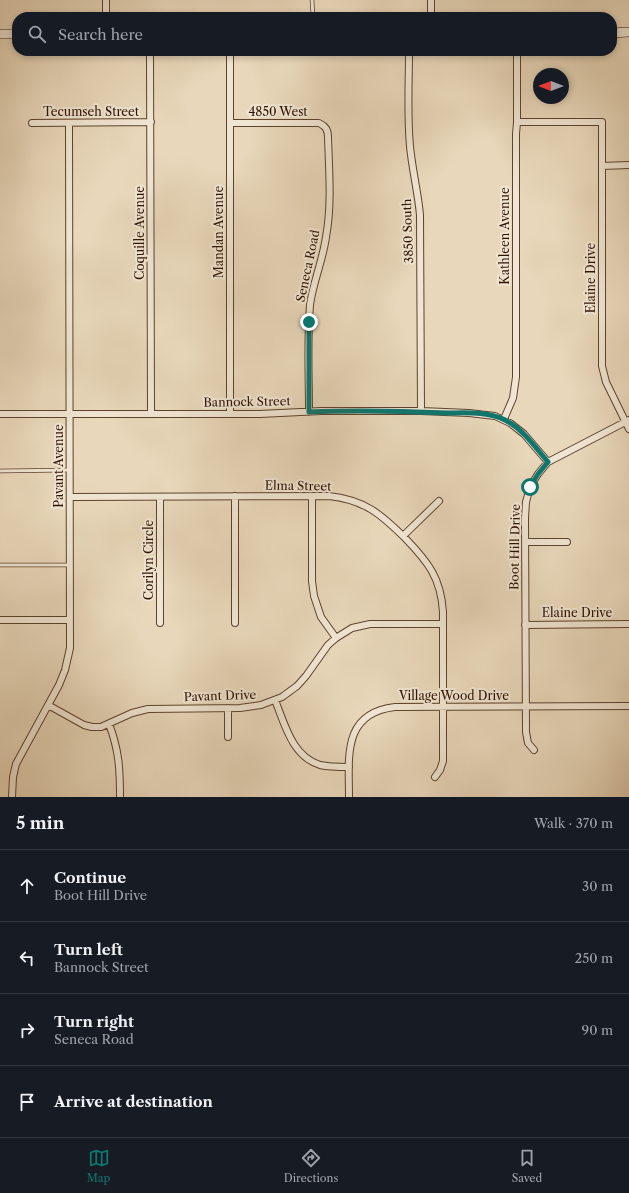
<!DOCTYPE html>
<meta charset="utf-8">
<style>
:root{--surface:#171b24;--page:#20242c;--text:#f1f3f6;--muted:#9ea1a6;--line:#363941;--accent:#0f766e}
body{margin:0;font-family:"Libre Caslon Text",serif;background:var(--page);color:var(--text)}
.compass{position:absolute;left:533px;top:68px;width:36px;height:36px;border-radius:50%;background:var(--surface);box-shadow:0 2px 6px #0003;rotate:270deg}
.stop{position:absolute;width:12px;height:12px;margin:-9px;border:3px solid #0f766e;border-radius:50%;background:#fff}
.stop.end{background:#0f766e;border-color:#fff;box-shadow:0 1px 4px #0008}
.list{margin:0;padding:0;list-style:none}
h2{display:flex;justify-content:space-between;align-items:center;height:52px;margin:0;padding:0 16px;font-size:17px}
h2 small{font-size:13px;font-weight:400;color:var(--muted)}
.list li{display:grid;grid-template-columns:26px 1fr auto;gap:12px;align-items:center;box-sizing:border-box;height:72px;padding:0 16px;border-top:1px solid var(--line)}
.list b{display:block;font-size:15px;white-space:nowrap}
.list p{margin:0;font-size:13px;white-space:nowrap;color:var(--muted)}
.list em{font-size:13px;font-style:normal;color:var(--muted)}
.icon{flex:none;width:22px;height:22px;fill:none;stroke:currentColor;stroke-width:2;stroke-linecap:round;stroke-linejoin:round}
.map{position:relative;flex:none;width:629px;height:797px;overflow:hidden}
.search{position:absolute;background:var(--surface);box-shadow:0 2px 6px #0003;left:12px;right:12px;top:12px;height:44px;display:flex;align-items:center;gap:10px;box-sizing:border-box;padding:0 14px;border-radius:16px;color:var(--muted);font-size:15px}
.sheet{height:340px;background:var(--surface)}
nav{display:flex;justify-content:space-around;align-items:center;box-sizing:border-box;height:56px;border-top:1px solid var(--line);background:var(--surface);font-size:11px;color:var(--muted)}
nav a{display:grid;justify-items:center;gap:2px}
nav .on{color:var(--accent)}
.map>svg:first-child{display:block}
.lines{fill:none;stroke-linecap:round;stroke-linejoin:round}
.lane-casing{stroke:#5d422e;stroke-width:4.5}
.street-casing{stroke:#5d422e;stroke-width:8}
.secondary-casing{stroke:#2f1100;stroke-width:10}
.lane{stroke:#f0e5d2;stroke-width:3}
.street{stroke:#f0e5d2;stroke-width:6}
.secondary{stroke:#f0e5d2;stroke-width:9}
.route{stroke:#0f766e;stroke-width:5}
.labels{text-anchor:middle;stroke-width:4;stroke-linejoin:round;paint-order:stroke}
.street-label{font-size:12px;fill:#2f1100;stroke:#f0e5d2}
</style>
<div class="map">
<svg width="629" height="797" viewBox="0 0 629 797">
<rect width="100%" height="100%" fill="#e8d7ba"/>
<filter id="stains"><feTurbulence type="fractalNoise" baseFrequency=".005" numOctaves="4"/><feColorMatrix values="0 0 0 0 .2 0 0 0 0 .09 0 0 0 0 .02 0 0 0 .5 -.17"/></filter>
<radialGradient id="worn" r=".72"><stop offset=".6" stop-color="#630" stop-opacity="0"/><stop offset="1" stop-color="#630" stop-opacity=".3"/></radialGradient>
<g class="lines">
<defs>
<path id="lane" d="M 312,0 L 313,17
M 0,471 L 70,470
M 0,565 L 70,565"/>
<path id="street" d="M 431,0 L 431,17
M 106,17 L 106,0
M 150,51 L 151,414
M 230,51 L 230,414
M 409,51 C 409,82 407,115 410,146 C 412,169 418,192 420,215 L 421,411
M 517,122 L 602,122 L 602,366 L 606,382 L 629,429
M 32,123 L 151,122
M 230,123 L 319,123 C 325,126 328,129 328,137 C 329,170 332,205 326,237 C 323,260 313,282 310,305 C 307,340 309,377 309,412
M 602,166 L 629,165
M 0,414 L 260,414 L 321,411 L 421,411 L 469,413 L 495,416 L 510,423 L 524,434 L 548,462
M 504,419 L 513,398 L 516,377 L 516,134 L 517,122 L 517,51
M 235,496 L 235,623
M 312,496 L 312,581 L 314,596 L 321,617 L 336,638
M 70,497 L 329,496 C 365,500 381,514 406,539 C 428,562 441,578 443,612 L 443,761 L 440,770 L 435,777
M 160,497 L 160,623
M 403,536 L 439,501
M 525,542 L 567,542
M 0,620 L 70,620
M 525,625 L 629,624
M 275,700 C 285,725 292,756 320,765 C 329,767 340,767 349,767
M 48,705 L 84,725 L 92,727 L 101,727 L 132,713 L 148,709 L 240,708 L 261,705 L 282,697 L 297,686 L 306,676 L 328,645 L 336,638 L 352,628 L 370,624 L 442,624
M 109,724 C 119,750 120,769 120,797
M 228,737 L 228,708
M 534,750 L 528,743 L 526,732 L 525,518 L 526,502 L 530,487 L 538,474 L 548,462 L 629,420
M 12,797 L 13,777 L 16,764 L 59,685 L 65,670 L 70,648 L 69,123
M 349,797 C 349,757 342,713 395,707 L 629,706"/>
<path id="secondary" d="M 612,33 L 629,32
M 0,34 L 17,34"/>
</defs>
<use href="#lane" class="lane-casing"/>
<use href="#street" class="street-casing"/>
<use href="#secondary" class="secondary-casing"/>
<use href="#lane" class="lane"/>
<use href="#street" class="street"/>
<use href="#secondary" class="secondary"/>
</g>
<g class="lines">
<path class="route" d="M 309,322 L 309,412 C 355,410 401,411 447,413 C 466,413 487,411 505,420 C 523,429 535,447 548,462 L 538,474 L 530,487"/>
</g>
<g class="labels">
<g class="street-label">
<text x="91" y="116">Tecumseh Street</text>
<text x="278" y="116">4850 West</text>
<text transform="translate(408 231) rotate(-92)" y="4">3850 South</text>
<text transform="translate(219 232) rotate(-90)" y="4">Mandan Avenue</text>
<text transform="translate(140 233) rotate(-90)" y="4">Coquille Avenue</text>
<text transform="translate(505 236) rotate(-90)" y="4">Kathleen Avenue</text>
<text transform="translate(308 266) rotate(-78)" y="4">Seneca Road</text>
<text transform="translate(591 278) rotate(-90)" y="4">Elaine Drive</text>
<text transform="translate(247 402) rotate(-1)" y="4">Bannock Street</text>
<text transform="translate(59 466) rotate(-90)" y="4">Pavant Avenue</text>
<text transform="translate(298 486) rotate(1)" y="4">Elma Street</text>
<text transform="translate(515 547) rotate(-89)" y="4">Boot Hill Drive</text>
<text transform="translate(149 560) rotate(-90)" y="4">Corilyn Circle</text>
<text x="577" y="617">Elaine Drive</text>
<text transform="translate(220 696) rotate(-2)" y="4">Pavant Drive</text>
<text x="454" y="700">Village Wood Drive</text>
</g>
</g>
<rect width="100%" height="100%" filter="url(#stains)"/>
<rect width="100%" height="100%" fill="url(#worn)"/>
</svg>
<svg class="compass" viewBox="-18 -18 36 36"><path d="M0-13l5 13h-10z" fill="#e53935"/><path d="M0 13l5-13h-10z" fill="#9ea1a6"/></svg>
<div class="stop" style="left:530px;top:487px"></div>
<div class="stop end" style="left:309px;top:322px"></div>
<div class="search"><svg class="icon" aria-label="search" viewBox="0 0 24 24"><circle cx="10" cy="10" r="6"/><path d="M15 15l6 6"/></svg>Search here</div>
</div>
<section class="sheet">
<h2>5 min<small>Walk · 370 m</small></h2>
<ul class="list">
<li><svg class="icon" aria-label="ahead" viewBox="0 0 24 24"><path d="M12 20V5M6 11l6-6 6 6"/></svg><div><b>Continue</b><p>Boot Hill Drive</p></div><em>30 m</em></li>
<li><svg class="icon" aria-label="left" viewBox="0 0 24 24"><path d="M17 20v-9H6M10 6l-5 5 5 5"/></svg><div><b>Turn left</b><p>Bannock Street</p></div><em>250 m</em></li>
<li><svg class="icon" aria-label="right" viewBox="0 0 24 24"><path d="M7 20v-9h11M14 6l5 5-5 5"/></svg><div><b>Turn right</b><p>Seneca Road</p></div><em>90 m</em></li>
<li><svg class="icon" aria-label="arrive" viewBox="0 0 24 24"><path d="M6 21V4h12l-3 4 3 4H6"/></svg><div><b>Arrive at destination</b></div></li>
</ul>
</section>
<nav>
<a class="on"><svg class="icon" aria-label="map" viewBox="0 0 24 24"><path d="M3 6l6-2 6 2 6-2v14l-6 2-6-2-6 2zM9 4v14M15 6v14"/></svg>Map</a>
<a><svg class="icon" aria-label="directions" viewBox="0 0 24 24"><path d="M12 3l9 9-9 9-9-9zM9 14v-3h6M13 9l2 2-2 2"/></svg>Directions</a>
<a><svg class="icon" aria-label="saved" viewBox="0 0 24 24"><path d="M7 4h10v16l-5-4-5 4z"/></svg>Saved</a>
</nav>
